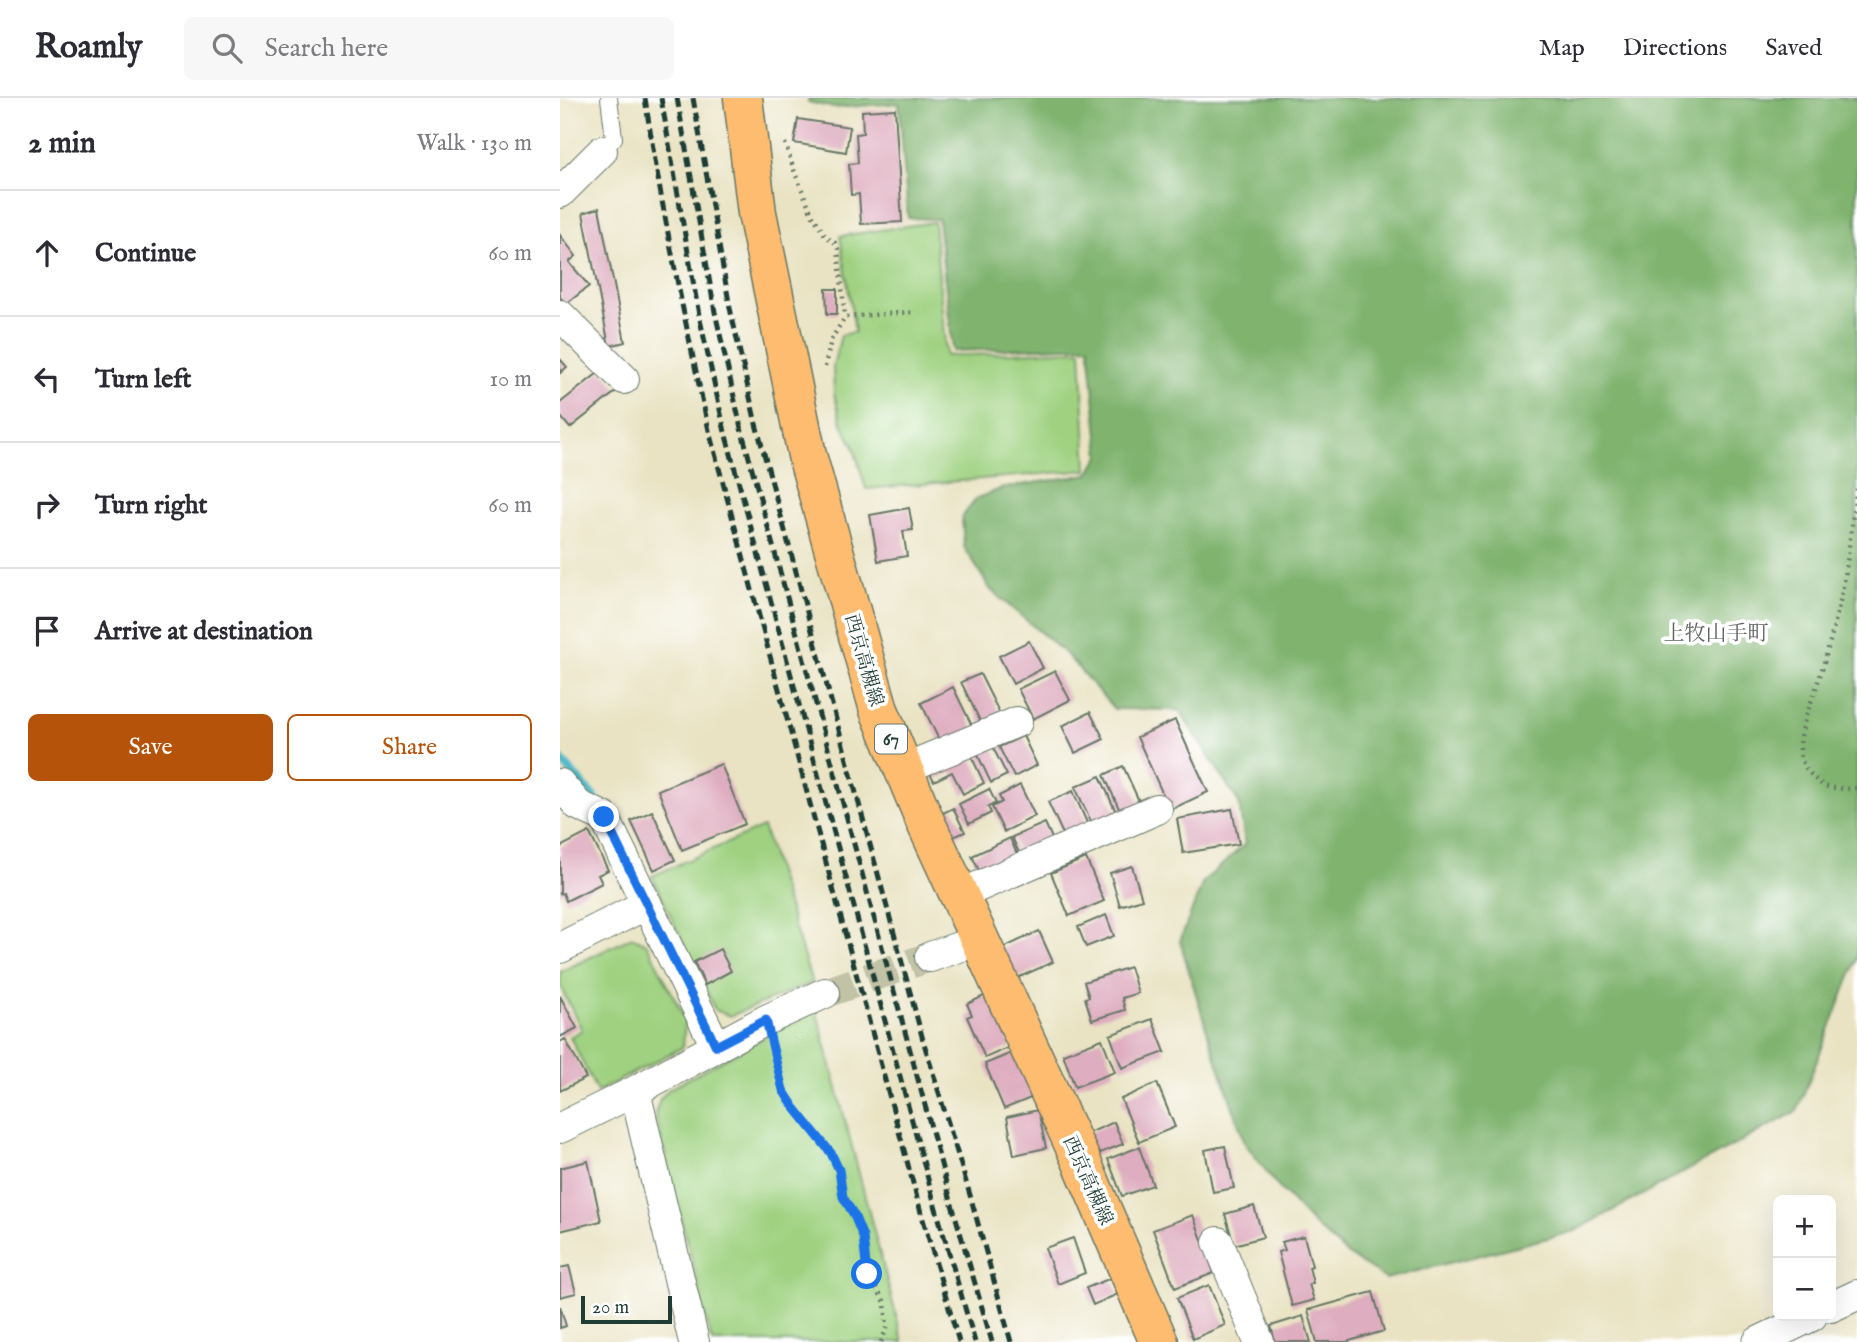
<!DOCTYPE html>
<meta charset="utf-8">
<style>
:root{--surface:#fff;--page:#f7f7f7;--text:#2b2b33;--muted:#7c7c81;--line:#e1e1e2;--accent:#b45309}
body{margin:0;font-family:"IM FELL English","Noto Serif JP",serif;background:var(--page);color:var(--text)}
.controls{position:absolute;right:21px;bottom:21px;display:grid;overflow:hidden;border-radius:10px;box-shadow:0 7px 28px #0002}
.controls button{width:63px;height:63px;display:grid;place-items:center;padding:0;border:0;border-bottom:2px solid var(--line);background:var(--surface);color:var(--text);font:35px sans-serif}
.scale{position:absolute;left:21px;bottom:18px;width:91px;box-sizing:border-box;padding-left:7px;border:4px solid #1f3d34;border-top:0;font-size:19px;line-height:24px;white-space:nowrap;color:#1f3d34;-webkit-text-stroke:5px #fff;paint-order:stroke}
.stop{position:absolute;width:21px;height:21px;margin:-16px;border:5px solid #1a73e8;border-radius:50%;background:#fff}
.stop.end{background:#1a73e8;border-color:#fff;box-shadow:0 2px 7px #0008}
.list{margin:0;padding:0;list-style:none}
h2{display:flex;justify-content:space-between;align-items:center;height:91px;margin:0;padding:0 28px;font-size:30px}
h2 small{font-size:23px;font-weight:400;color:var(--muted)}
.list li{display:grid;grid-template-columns:46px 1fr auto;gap:21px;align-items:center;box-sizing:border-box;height:126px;padding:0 28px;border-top:2px solid var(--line)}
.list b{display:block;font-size:26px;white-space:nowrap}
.list em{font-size:23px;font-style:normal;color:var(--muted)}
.actions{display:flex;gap:14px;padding:21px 28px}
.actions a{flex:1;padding:16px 0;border:2px solid var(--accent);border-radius:10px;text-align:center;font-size:24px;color:var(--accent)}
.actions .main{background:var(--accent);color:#fff}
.icon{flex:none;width:38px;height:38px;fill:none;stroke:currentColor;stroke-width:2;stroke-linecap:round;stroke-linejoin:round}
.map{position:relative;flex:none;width:1297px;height:1244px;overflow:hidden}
header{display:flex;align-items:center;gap:42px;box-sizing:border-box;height:98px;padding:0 35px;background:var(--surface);border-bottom:2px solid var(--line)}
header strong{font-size:33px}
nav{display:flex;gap:38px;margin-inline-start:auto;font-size:24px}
.search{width:490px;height:63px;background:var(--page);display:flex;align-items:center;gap:18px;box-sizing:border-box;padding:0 24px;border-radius:10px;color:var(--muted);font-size:26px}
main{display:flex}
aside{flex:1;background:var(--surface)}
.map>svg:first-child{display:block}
.green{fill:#9fd180;stroke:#5f875a;stroke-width:2}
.forest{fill:#7fb36e;stroke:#4f7851;stroke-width:2}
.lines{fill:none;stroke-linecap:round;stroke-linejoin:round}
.stream{stroke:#48b6c3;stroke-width:9}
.building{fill:#deadbf}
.street-tunnel{stroke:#c1c2a6;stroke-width:30;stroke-dasharray:30 15;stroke-linecap:butt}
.lane-casing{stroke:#676;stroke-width:18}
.street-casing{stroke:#676;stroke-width:32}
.primary-casing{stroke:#676;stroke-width:41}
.path{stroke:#676;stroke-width:4.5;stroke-dasharray:2 5;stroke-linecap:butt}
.lane{stroke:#fff;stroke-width:16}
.street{stroke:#fff;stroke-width:30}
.primary{stroke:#febc70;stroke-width:38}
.rail{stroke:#1f3d34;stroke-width:5;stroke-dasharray:10 5;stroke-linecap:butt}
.route{stroke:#1a73e8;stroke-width:9}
.labels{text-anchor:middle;stroke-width:7;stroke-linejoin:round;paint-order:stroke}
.shield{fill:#fff;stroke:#627771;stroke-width:2}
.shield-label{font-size:18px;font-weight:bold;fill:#1f3d34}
.street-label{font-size:19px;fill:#1f3d34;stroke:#fff}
.neighbourhood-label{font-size:21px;fill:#626465;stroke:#fff}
</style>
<header>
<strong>Roamly</strong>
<div class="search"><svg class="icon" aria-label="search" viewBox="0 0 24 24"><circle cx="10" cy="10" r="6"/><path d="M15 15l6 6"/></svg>Search here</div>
<nav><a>Map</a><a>Directions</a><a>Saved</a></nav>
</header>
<main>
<aside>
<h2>2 min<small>Walk · 130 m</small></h2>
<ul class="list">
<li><svg class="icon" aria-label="ahead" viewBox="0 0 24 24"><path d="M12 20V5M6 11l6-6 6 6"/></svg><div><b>Continue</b></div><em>60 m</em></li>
<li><svg class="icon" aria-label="left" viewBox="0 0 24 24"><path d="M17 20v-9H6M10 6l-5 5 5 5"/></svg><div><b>Turn left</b></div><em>10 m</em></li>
<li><svg class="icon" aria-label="right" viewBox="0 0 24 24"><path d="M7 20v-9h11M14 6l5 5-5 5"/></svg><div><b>Turn right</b></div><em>60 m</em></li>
<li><svg class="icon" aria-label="arrive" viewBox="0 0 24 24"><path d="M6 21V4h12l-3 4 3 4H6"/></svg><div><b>Arrive at destination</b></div></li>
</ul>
<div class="actions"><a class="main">Save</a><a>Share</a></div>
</aside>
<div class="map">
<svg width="1297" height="1244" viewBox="0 0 1297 1244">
<rect width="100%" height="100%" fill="#fff"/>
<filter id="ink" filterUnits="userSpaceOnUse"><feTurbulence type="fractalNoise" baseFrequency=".0143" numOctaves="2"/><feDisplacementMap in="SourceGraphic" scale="14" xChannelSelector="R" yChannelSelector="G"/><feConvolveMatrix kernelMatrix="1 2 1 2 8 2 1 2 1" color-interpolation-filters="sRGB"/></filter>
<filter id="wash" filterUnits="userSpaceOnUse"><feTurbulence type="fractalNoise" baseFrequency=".00686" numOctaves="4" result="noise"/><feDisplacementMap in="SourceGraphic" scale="28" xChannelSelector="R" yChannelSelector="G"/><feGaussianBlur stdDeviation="1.57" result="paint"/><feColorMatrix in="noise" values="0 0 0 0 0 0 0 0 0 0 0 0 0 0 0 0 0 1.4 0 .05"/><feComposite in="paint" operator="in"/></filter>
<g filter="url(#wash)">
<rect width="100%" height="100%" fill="#e9e3c3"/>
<path class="green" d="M 374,124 L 386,258 L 521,252 L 527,372 L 306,391 L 293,347 L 282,326 L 274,295 L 273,268 L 281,237 L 295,234 L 280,138 Z
M 203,729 L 252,885 L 170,918 L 155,912 L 92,778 Z
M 72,839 L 87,846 L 125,921 L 123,949 L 37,994 L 10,939 L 22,932 L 0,888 L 0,874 Z
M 256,911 L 343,1244 L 152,1244 L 95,1016 L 100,1001 L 109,991 Z"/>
<path class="forest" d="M 249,0 L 1297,0 L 1297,861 L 1237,1013 L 1015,1133 L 826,1181 L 788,1157 L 754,1127 L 715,1085 L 685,1045 L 649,939 L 620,843 L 643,784 L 685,746 L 679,705 L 619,612 L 554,611 L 507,557 L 431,492 L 404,449 L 402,419 L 417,400 L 443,390 L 529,376 L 540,358 L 529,248 L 393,253 L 378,121 L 348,120 L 339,5 L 274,10 L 248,4 Z"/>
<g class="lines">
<path class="stream" d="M 0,661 L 37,703"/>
</g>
<g id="blocks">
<path class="building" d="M 335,11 L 342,124 L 301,126 L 299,96 L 291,97 L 289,66 L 298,65 L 296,36 L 303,35 L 302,13 Z
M 238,21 L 290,29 L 286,54 L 234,45 Z
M 39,110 L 65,244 L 49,248 L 23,115 Z
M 0,137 L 16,158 L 9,164 L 29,188 L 6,206 L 0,199 Z
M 266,191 L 277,191 L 277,216 L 267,216 Z
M 0,261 L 7,269 L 0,275 Z
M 42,272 L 58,292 L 10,330 L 0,318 L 0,305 Z
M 349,410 L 353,432 L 343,433 L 347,458 L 318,463 L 310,417 Z
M 469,543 L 483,570 L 453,586 L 439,558 Z
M 495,573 L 510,602 L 473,621 L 458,591 Z
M 420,576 L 444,624 L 425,633 L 401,584 Z
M 393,589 L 415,634 L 383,650 L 361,605 Z
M 530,614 L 544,641 L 515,655 L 502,628 Z
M 615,622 L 648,694 L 610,712 L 577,639 Z
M 463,638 L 477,667 L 454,679 L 439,649 Z
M 430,644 L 447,677 L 431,685 L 415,651 Z
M 407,649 L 424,685 L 403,696 L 392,674 L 374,683 L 367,669 Z
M 161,666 L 185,726 L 122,752 L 98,692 Z
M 563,668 L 584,714 L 564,722 L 544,677 Z
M 540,678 L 559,721 L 535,732 L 515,689 Z
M 460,687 L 475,718 L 444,734 L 432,709 L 442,704 L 439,698 Z
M 429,691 L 436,705 L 428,709 L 431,715 L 409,726 L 399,706 Z
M 513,693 L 531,734 L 507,745 L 488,704 Z
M 393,710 L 405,734 L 391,740 L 379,717 Z
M 672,711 L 679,746 L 623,755 L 617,721 Z
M 92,713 L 115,762 L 94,772 L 71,723 Z
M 485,725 L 496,749 L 463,764 L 452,739 Z
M 29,734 L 48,772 L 38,777 L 42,785 L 6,803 L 3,795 L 0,796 L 0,749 Z
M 450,740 L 461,765 L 424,783 L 412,758 Z
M 526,760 L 544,803 L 509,818 L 491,775 Z
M 572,768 L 582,801 L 560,808 L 550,775 Z
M 546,817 L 554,838 L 526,849 L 518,829 Z
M 479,833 L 493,864 L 453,882 L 439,852 Z
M 160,851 L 171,873 L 145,887 L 134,864 Z
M 570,869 L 578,895 L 562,900 L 565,912 L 532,922 L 525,900 L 529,899 L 524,884 Z
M 428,896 L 452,948 L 425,960 L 407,919 L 412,917 L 407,906 Z
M 0,898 L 17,930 L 0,939 Z
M 592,921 L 605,954 L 562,970 L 550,937 Z
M 5,941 L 26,980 L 0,993 L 0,944 Z
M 542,941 L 555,974 L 515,989 L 503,956 Z
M 454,954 L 473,999 L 444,1011 L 425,966 Z
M 597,985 L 615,1029 L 579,1044 L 561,1001 Z
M 478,1012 L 486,1050 L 454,1057 L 447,1019 Z
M 554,1024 L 563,1046 L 530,1059 L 522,1038 Z
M 665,1048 L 674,1090 L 653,1094 L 645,1052 Z
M 579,1049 L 593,1087 L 562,1098 L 548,1061 Z
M 28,1063 L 41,1123 L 0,1133 L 0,1070 Z
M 694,1108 L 703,1139 L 674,1147 L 665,1116 Z
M 633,1117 L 654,1175 L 615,1190 L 593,1132 Z
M 744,1138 L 752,1168 L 749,1169 L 753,1185 L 749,1186 L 754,1202 L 732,1208 L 718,1154 L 725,1152 L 722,1144 Z
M 513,1140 L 525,1175 L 498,1186 L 485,1150 Z
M 9,1168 L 16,1195 L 0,1199 L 0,1170 Z
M 551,1180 L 558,1196 L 533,1207 L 526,1190 Z
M 649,1187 L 665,1227 L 633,1241 L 617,1200 Z
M 813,1194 L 824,1233 L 786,1244 L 757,1244 L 748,1212 Z
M 0,1208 L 6,1228 L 0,1230 Z
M 743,1218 L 751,1244 L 715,1244 L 711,1228 Z"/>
</g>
</g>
<g filter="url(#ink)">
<use href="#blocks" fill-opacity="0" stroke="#676" stroke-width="2"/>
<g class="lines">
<path class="street-tunnel" d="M 265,895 L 370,859"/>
<defs>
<path id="lane" d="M 42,53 L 54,40 L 49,0"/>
<path id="street" d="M 0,95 L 42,53
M 0,217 L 64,281
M 343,671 L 457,624
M 0,686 L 18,707 L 44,719 L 156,948
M 399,797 L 597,711
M 0,850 L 87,806
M 370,859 L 419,842
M 0,1030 L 75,993
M 658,1144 L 699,1244
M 1271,1209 L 1297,1197
M 134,1244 L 75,993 L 206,922 L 265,895
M 1198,1244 L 1252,1218"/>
<path id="primary" d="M 183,0 L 197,115 L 247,357 L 319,612 L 365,723 L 520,1060 L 599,1244"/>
</defs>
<use href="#lane" class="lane-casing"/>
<use href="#street" class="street-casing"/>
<use href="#primary" class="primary-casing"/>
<path class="path" d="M 225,45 L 235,75 L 252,116 L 265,137 L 275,145 L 278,151 L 285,219
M 265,269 L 271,242 L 285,219 L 353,214
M 1297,391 C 1290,428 1289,466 1280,503 C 1274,529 1267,556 1259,581 C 1252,605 1236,634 1241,660 C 1243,669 1256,684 1265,688 C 1274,691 1288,691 1297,690
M 213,951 L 223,992 L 234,1009 L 271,1055 L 279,1072 L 283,1099 L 294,1117 L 303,1139 L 307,1176 L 325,1204 L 327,1230 L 321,1244"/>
<use href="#lane" class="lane"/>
<use href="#street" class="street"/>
<use href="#primary" class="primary"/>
<path class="rail" d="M 85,0 C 102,113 125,225 150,337 L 360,1111 L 399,1244
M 101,0 L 139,217 L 165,334 L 375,1107 L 415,1244
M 117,0 L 155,214 L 181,330 L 391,1103 L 432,1244
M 133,0 L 170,210 L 196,326 L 363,942 L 410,1097 L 451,1244"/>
</g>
</g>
<g class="lines" filter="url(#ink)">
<path class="route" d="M 44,719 L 156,948 L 206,922 L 223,992 L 234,1009 L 271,1055 L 279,1072 L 283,1099 L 294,1117 L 303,1139 L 307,1176"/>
</g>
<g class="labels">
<rect class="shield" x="315" y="626.5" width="32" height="29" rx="5"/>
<g class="shield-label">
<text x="331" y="647">67</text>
</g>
<g class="street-label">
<text transform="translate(305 562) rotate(74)" y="7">西京高槻線</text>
<text transform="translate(529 1082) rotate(66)" y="7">西京高槻線</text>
</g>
<g class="neighbourhood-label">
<text x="1156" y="542">上牧山手町</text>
</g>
</g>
</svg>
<div class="controls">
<button>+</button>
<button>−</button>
</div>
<div class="scale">20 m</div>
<div class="stop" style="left:307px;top:1176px"></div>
<div class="stop end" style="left:44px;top:719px"></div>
</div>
</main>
